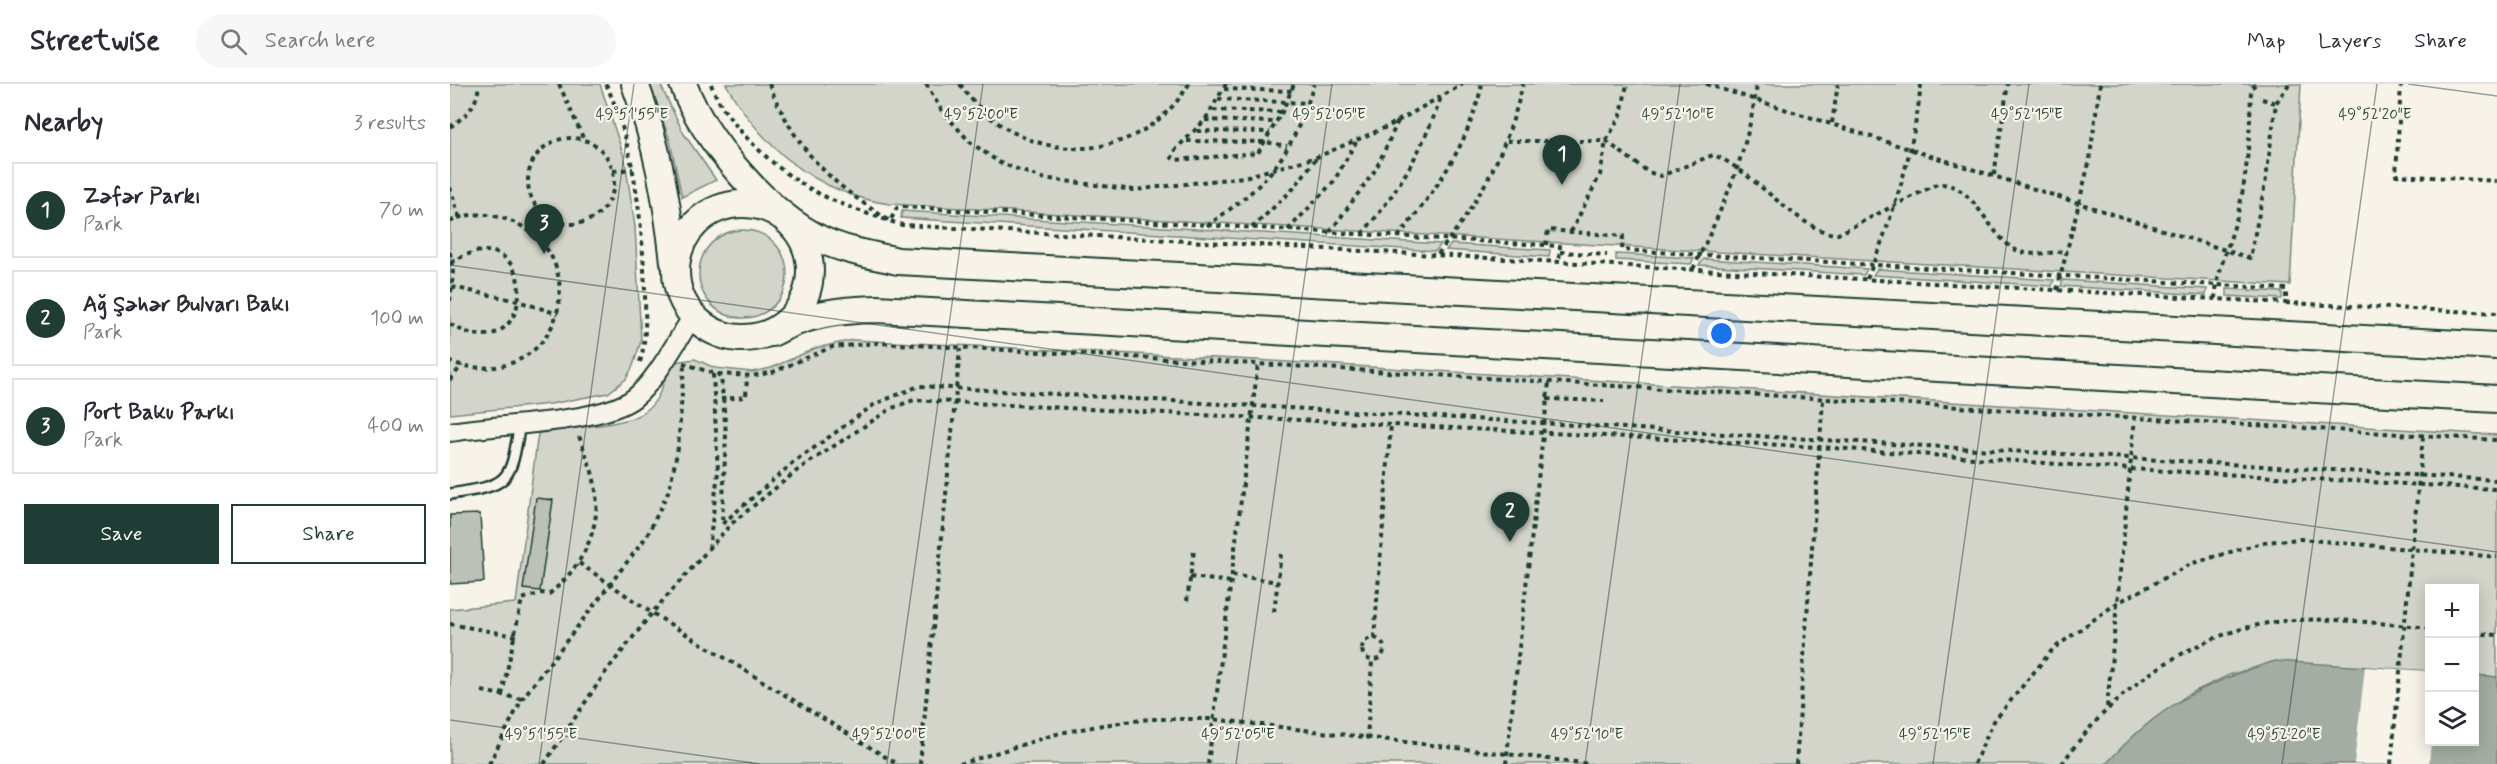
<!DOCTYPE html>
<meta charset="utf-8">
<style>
:root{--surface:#fff;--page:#f7f7f7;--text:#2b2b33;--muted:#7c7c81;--line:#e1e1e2;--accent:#1f3d34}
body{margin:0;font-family:Mynerve,sans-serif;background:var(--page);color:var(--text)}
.controls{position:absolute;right:18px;bottom:18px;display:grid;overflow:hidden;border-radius:0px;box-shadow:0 3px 15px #0003}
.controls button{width:54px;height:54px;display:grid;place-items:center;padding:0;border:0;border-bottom:2px solid var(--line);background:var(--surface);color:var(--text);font:30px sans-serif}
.you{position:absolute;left:1272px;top:250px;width:21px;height:21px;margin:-15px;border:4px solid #fff;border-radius:50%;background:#1a73e8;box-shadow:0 0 0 9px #1a73e833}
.badge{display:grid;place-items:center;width:39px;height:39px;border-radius:50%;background:var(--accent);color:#fff;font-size:20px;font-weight:700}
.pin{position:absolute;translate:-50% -50px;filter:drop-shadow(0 2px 3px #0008)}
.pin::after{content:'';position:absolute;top:32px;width:21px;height:18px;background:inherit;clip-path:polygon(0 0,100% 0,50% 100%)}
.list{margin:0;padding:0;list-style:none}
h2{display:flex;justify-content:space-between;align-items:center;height:78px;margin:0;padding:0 24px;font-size:26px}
h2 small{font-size:20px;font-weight:400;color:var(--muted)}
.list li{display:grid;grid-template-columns:39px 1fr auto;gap:18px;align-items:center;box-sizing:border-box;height:96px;margin:0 12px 12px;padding:0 12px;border:2px solid var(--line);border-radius:0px}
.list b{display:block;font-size:22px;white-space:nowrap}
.list p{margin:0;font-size:20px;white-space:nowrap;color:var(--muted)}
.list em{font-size:20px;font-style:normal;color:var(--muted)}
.actions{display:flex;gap:12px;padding:18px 24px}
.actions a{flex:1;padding:14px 0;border:2px solid var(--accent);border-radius:0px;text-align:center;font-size:21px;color:var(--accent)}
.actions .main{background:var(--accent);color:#fff}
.icon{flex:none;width:33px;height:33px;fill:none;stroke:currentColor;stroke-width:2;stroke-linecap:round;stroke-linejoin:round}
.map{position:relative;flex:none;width:2047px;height:680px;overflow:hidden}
header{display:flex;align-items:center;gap:36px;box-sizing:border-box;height:84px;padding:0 30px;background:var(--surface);border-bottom:2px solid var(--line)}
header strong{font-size:28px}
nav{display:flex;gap:33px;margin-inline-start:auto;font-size:21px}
.search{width:420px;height:54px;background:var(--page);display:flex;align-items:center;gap:15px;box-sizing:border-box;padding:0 21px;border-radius:33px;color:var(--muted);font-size:22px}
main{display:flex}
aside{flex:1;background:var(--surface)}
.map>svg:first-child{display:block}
.green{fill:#d3d5ca;stroke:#79897f;stroke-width:1.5}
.water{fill:#a4ada3;stroke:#6f8077;stroke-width:1.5}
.pier{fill:#f7f3e8}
.building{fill:#bbc1b6;stroke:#1f3d34;stroke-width:1.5}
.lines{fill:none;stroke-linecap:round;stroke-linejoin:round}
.service-casing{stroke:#1f3d34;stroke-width:14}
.minor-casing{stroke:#1f3d34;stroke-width:22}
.secondary-casing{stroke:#1f3d34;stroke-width:30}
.path{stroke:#1f3d34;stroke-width:4;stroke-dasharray:4.5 4.5;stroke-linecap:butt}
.service{stroke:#f7f3e8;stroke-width:9}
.minor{stroke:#f7f3e8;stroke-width:18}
.secondary{stroke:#f7f3e8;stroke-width:26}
.ticks{fill:none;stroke:#1f3d34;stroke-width:1.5;stroke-opacity:0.45}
.ticks-label{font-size:15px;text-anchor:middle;fill:#1f3d34;stroke:#f7f3e8;stroke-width:4.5;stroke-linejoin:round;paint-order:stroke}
</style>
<header>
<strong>Streetwise</strong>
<div class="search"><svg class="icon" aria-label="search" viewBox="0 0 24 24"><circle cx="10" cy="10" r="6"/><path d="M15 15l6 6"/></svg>Search here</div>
<nav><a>Map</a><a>Layers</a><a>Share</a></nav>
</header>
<main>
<aside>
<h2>Nearby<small>3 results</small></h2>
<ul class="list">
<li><span class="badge">1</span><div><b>Zəfər Parkı</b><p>Park</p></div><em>70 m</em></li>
<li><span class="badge">2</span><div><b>Ağ Şəhər Bulvarı Bakı</b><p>Park</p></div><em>100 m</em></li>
<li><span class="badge">3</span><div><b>Port Baku Parkı</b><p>Park</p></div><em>400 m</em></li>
</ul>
<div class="actions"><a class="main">Save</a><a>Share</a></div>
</aside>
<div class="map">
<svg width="2047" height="680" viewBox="0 0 2047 680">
<rect width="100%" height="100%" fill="#f7f3e8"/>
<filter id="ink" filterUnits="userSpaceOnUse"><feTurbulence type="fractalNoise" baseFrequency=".0167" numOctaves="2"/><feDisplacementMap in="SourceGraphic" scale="12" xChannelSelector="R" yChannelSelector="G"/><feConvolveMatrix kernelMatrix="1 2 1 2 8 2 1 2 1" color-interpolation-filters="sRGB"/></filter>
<g filter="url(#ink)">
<path class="green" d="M 0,0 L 150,0 L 175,76 L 185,143 L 191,257 L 183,282 L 176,295 L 158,309 L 100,320 L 0,330 Z
M 200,0 L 210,0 L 234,50 L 266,96 L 232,113 L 220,57 Z
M 276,0 L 1851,0 L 1840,201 L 440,120 C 367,110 311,63 276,0 Z
M 452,127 L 991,160 L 986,167 L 451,134 Z
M249 190a44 44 0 1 1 88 0a44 44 0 1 1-88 0Z
M 1001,160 L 1100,166 L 1099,173 L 996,166 Z
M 1166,170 L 1244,174 L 1241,180 L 1166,176 Z
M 1254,175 L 1417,185 L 1414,191 L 1249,181 Z
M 1427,185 L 1604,196 L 1602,202 L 1423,191 Z
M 1613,196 L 1757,205 L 1756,211 L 1611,202 Z
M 1777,205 L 1832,208 L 1832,215 L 1777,212 Z
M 403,256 L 806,276 L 2047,351 L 2047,593 L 2025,591 L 2024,504 L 1980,504 L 1979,587 L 1825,578 L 1779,591 L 1737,611 L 1684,653 L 1656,680 L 0,680 L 0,525 L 66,519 L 88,349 C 109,346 129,343 150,341 C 194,335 211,325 218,279 L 245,275 L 265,284 L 302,288 L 321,284 L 366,264 Z"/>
<path class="water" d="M 1825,577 L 1979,587 L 1980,658 L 2024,658 L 2025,591 L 2047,593 L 2047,680 L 1656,680 C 1708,622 1752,600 1825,577 Z"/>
<path class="pier" d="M 1915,583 L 1979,587 L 1981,658 L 1979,680 L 1904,680 Z"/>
<path class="building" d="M 86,414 L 103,416 L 90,507 L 73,505 Z
M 30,430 L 34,498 L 0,500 L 0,431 Z"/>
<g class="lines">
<defs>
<path id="service" d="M 0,410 C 61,401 60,399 70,339"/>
<path id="minor" d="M 0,348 C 45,340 151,340 184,314 C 206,297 227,256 243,232"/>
<path id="secondary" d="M 185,0 C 207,59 217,115 224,178
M 233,0 C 254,56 317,130 372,156 C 396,167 422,171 448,177 L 2047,262
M226 187a67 67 0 1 1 134 0a67 67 0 1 1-134 0Z
M 322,249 C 356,230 389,226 427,225 L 2047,315"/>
</defs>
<use href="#service" class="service-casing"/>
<use href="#minor" class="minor-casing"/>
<use href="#secondary" class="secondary-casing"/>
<path class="path" d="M 109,0 L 134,56
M 156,0 C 185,63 192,137 195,206 C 195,231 197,254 190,278
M 261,0 C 268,20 283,39 297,54 C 348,107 384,119 452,141 L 1836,219
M 319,0 C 348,69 378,97 440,137 L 447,124 L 453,123 L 1110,162 L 1109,178
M 476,0 L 492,27 L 520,58 L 550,79 L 592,94 L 684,106 L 794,93 L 867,73 L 939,42 L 1013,0
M 510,0 C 565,83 686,88 739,0
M 776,0 L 755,36 L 724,67 L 722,74 L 725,76 L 808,69 L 832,28 L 844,0
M 1256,0 L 1800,174 L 1816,95 L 1826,19 L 1839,0
M 1951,0 L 1946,91 L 2047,97
M 774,5 L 842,7
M 768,15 L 858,19
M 1812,15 L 1826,19
M 763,26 L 832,28
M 755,36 L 826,38
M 1382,39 L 1388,0
M 0,43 C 18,30 27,22 29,0
M 747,47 L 820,48
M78 97a43 43 0 1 1 86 0a43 43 0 1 1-86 0Z
M 737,57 L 815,58 L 837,62
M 1057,57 L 1156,57 L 1198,88 L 1211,92 L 1263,71 C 1300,83 1352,151 1388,150 L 1487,100 C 1524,97 1538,152 1566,166 C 1581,173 1602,168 1617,167
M 163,87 L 183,85
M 1544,91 L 1558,0
M 0,103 L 9,133
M 0,138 C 15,129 33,129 49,133 C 153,161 115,315 0,278
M 757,142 C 780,125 807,107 824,84 C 843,60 855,29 864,0
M 802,144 L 844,104 L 867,73
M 838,146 L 884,97 L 906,58
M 880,148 L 926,85 L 948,37
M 1121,148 L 1150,91 L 1156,57 L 1171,31 L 1177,0
M 912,150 C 948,108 973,65 991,13
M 86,152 L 96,134
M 948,153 C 986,106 1019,60 1032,0
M 1096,161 L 1098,146 L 1173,152 L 1172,166 L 1836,205 L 1836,219 L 2047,229
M 0,168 L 3,189 L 0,217
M 1110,168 L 1157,171
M 988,170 C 1031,114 1056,70 1073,0
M 1243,185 C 1273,123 1298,70 1307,0
M 1417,195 C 1443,132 1464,68 1471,0
M 2,203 L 68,217 L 108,230
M 1607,206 L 1639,79 L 1650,0
M 1765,215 C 1767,186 1781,157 1788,129 C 1798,88 1800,46 1801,4 L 1806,0
M 0,240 C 90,295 93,123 2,178
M 233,279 L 271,292 L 276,350 L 272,440 L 343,379 L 425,320 L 469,302 L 2047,396
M 268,290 L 302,292 L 323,288 L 382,263 L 428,259 L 808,280 L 2047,356
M 0,296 L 12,281
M 271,315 L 296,313 L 297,292
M 1097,315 L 1154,317
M 259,465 L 268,388 L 263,290
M 129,479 L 202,529 L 447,680
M 782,491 L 828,498
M 740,493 L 781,498
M 737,517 L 744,466
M 824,528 L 831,470
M 0,540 L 66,552
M 2024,549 L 2047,551
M912 565a11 11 0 1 1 22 0a11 11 0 1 1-22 0Z
M 924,554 L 941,340
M 32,607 L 72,615
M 52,611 L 72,515 L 92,509 L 99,510 C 134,482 154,440 144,396 C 141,381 134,367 129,352
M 1657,623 L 1685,334
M 917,655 L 922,577
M 39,680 L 72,615 L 197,452 L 219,406 L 228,364 L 234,282
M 94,680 L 155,589 L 202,529 L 281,440 L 349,385 L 442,324 L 464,316 L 1369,363 L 1679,385 L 2047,405
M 470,680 L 510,265
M 510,680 L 610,649 L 653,641 L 699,635 L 762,635 L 1141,680
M 758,680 L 808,280
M 1056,680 L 1099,298
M 1346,680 L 1373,316
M 1524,680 L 1544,637 L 1603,565 L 1667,519 L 1743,479 L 1815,458 L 1850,455 L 2047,473
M 1612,680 C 1663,604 1752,540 1847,536 C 1891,534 1936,540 1980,544
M 1941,680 L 1973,353"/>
<use href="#service" class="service"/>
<use href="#minor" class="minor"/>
<use href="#secondary" class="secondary"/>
</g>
</g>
<path class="ticks" d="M 1958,0 L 2047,12M 0,181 L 2047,468M 0,636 L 310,680M 89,680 L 184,0M 437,680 L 533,0M 786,680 L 882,0M 1135,680 L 1230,0M 1483,680 L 1579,0M 1832,680 L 1927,0"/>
<g class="ticks-label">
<text x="182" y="35">49°51'55"E</text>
<text x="531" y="35">49°52'00"E</text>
<text x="879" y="35">49°52'05"E</text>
<text x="1228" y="35">49°52'10"E</text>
<text x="1577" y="35">49°52'15"E</text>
<text x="1925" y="35">49°52'20"E</text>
<text x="91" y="655">49°51'55"E</text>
<text x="439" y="655">49°52'00"E</text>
<text x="788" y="655">49°52'05"E</text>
<text x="1137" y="655">49°52'10"E</text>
<text x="1485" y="655">49°52'15"E</text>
<text x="1834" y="655">49°52'20"E</text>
</g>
</svg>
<div class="controls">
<button>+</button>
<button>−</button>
<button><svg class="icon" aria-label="layers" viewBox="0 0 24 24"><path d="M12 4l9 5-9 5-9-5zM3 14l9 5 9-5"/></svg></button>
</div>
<div class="you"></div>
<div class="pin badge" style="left:1112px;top:101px">1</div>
<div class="pin badge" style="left:1060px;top:458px">2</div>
<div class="pin badge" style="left:94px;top:170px">3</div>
</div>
</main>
